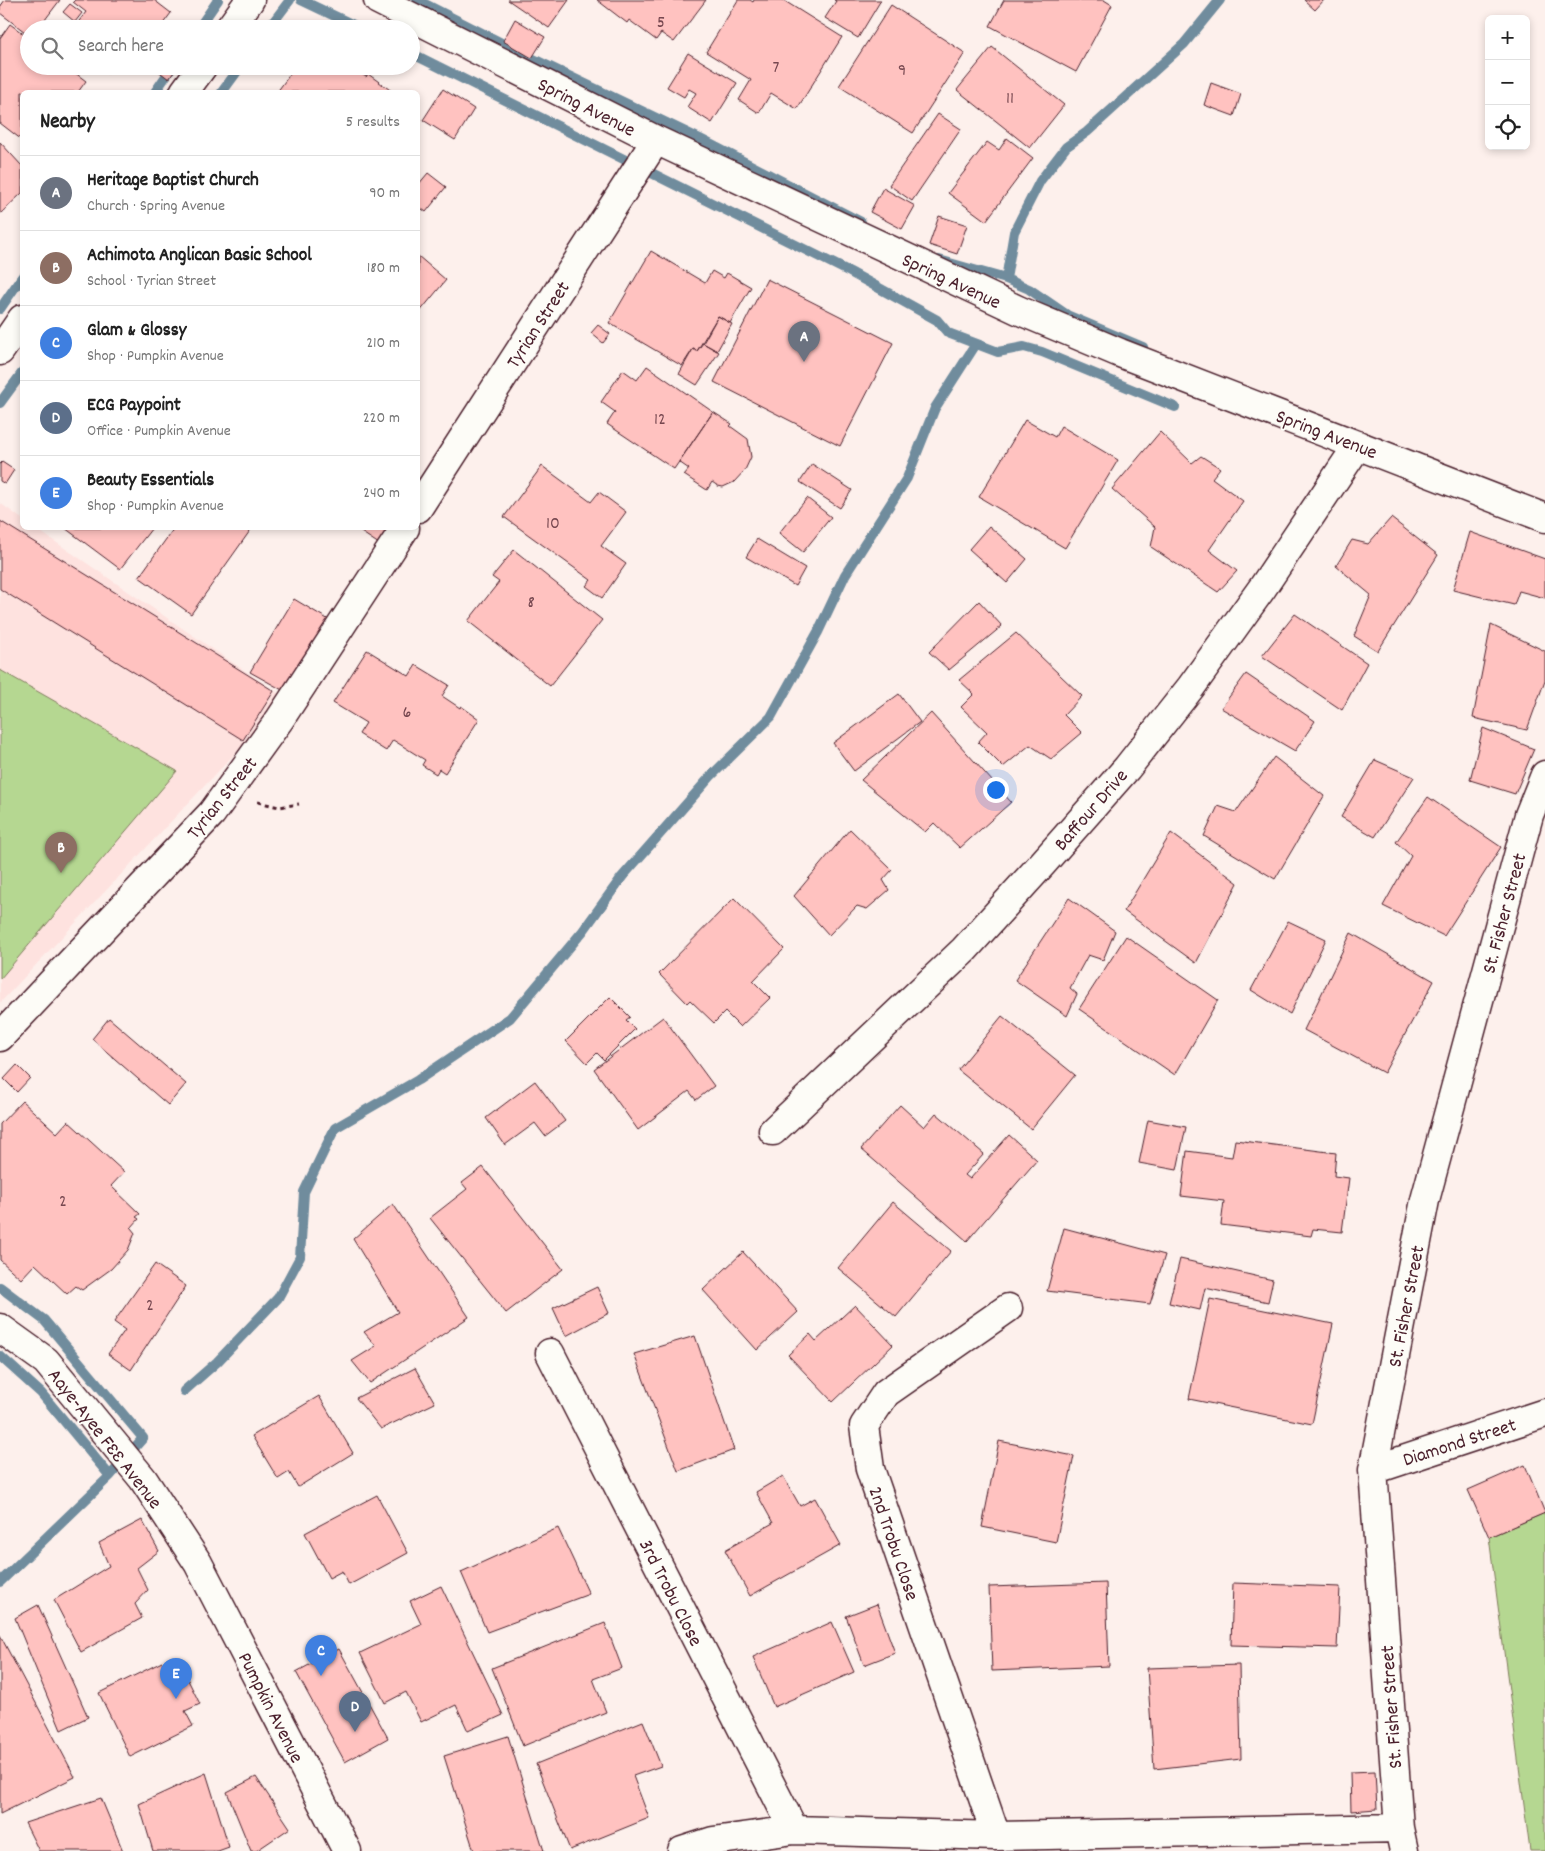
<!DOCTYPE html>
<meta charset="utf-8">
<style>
:root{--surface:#fff;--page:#f6f6f6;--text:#222;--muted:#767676;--line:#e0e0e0;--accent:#b45309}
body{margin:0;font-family:Dekko,sans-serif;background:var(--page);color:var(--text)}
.controls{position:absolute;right:15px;top:15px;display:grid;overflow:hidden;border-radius:8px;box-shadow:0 2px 8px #0003}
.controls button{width:45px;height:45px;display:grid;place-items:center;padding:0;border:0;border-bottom:1px solid var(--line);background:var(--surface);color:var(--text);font:25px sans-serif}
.you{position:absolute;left:995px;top:789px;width:18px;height:18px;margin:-12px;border:4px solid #fff;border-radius:50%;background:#1a73e8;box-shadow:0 0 0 8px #1a73e833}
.badge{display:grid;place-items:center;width:32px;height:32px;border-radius:50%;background:var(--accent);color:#fff;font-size:16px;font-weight:700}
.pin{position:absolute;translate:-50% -41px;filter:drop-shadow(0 1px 2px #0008)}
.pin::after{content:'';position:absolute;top:26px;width:18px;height:15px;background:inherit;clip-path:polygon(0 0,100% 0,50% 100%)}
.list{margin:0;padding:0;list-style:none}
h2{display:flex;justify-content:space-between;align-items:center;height:65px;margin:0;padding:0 20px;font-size:21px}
h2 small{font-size:16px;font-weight:400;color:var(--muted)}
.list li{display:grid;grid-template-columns:32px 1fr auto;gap:15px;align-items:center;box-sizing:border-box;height:75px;padding:0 20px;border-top:1px solid var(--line)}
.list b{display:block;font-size:19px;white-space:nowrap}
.list p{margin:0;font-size:16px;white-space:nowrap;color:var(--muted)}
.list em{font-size:16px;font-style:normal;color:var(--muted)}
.icon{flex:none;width:28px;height:28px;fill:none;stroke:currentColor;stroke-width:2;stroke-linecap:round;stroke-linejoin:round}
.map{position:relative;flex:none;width:1545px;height:1851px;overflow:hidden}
.search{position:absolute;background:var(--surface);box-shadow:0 2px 8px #0003;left:20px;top:20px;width:400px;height:55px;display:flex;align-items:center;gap:12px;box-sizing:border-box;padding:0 18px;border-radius:28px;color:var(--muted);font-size:19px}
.panel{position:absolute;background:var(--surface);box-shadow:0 2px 8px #0003;left:20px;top:90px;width:400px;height:440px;border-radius:8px}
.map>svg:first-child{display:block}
.built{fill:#fee2df}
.green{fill:#b5d791;stroke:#807b5e}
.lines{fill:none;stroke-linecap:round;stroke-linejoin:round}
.stream{stroke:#708c9d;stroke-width:10}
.building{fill:#ffc2c0;stroke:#4a1f2b}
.street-casing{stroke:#4a1f2b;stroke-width:31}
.secondary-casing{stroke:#4a1f2b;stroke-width:31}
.path{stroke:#4a1f2b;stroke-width:3;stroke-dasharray:4 4;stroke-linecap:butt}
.street{stroke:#fdfcf7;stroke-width:28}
.secondary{stroke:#fdfcf7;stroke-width:28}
.labels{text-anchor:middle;stroke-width:4;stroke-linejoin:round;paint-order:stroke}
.number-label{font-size:18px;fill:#774850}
.street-label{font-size:20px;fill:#4a1f2b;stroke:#fdfcf7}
</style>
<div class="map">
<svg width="1545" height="1851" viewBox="0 0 1545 1851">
<rect width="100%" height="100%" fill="#fdf0ec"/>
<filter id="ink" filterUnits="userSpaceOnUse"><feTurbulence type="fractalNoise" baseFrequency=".02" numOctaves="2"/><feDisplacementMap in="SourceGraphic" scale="10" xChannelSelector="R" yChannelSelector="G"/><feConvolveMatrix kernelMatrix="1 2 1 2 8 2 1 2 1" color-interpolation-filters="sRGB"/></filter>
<g filter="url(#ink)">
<path class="built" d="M 0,503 L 22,519 L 22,528 L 35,528 L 282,696 L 244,744 L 0,1003 Z"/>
<path class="green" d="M 0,670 L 177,771 L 0,979 Z
M 1545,1513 L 1545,1851 L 1530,1851 L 1489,1537 Z"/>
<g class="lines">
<path class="stream" d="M 301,0 L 362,29
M 417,0 L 523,54 L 700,139 L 861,222
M 198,29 L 218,0
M 268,29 L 290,0
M 411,53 L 850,272 L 937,320 L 948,333 L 998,352 L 1024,347 L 1042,352 L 1175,407
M 155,92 L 173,66
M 222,92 L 241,66
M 939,260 L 1006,279 L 1029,289 L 1067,315 L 1143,347
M 1006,279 L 1014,232 L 1040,181 L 1066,147 L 1087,132 L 1184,44 L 1220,0
M 0,309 L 22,277
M 0,403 L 22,373
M 0,1287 L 44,1320 L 143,1438 L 110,1476 L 0,1582
M 0,1356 L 41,1393 L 110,1476
M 184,1391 L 217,1362 L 278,1298 L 300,1257 L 304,1192 L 335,1128 L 418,1080 L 510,1018 L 583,931 L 622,877 L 711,776 L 771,717 L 818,632 L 845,575 L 907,478 L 935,408 L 976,344"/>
</g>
<path class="building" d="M 5,0 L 60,0 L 38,29 L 29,29 L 29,35 L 0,13 L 0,7 Z
M 75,0 L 154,0 L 171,13 L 159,29 L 73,29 L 86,12 L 73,2 Z
M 508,0 L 569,0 L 549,28 Z
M 597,0 L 706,0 L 674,42 L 661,33 L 656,40 L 629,20 L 627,23 Z
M 738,0 L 750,0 L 753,2 L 754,0 L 783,0 L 842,37 L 797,109 L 771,93 L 759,113 L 739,100 L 751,80 L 706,52 Z
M 834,0 L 881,0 L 858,38 L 825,18 L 836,1 Z
M 1004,0 L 1104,0 L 1112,5 L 1076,72 L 990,26 Z
M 1304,0 L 1324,0 L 1315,10 Z
M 70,4 L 82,13 L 75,22 L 63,12 Z
M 891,5 L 965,53 L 913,133 L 839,86 Z
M 515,19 L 545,37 L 532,58 L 503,41 Z
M 10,24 L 29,38 L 29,66 L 66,66 L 86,81 L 78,92 L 22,92 L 22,140 L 0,123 L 0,38 Z
M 992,47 L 1064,105 L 1030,148 L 957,90 Z
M 688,53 L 737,83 L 712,123 L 687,107 L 696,93 L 689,89 L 684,97 L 667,87 Z
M 99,66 L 114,66 L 108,74 Z
M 160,66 L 178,66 L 169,79 L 157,70 Z
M 296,66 L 350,66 L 366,77 L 368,74 L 393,92 L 277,92 Z
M 1211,83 L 1241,94 L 1234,116 L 1204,105 Z
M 443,89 L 474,109 L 455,140 L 423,120 Z
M 938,114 L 961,129 L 912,201 L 889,185 Z
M 1007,138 L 1033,158 L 986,221 L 948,193 L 987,142 L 999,150 Z
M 0,142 L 22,166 L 22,193 L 0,214 Z
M 428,173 L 446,187 L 426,212 L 418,206 L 418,185 Z
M 883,188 L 915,206 L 902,229 L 870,212 Z
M 939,216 L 967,225 L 957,254 L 929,245 Z
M 651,251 L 705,283 L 712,271 L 724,278 L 727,273 L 751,287 L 730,323 L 718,316 L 697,351 L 693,349 L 682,366 L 609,323 Z
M 418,256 L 446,280 L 418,314 Z
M 767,279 L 893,343 L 840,446 L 714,382 Z
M 718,316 L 732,324 L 717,351 L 703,343 Z
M 598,325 L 610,334 L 603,343 L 591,333 Z
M 703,343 L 719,352 L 697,385 L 679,374 L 693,349 L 697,351 Z
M 647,366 L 713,412 L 674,469 L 607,424 L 615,412 L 601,402 L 623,370 L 637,380 Z
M 713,412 L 732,424 L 730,426 L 748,439 L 751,457 L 745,470 L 734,482 L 723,487 L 718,486 L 712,482 L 707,490 L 684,475 L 689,469 L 679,462 Z
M 1025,420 L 1055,437 L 1061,426 L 1118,460 L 1065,548 L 979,497 Z
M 1160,432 L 1192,463 L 1201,456 L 1220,468 L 1212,478 L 1243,501 L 1209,550 L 1237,571 L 1218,592 L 1151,547 L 1155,527 L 1112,489 Z
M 2,462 L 14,470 L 5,484 L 0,481 L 0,464 Z
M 812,464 L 852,490 L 840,508 L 800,482 Z
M 542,466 L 591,502 L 599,492 L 626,512 L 601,546 L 626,564 L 602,598 L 586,586 L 591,580 L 504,517 Z
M 807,498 L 831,517 L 803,552 L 779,533 Z
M 1391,518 L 1438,555 L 1378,651 L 1354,636 L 1371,595 L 1336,566 L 1352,540 L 1368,544 Z
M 0,521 L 274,691 L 243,740 L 0,589 Z
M 989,526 L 1027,559 L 1007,583 L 969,549 Z
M 65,528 L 152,528 L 120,569 Z
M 174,528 L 252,528 L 191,614 L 139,577 Z
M 364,528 L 390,528 L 379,544 L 361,532 Z
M 1470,532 L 1545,559 L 1545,598 L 1519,591 L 1514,605 L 1453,590 Z
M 757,539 L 805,568 L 795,586 L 746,557 Z
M 514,550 L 602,620 L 550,686 L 468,621 L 499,582 L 492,577 Z
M 294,599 L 329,620 L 286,692 L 250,672 Z
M 979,601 L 1002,626 L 949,670 L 929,652 Z
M 1295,614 L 1367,663 L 1342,710 L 1262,656 Z
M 1491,625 L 1545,651 L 1545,680 L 1527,730 L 1473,718 Z
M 1016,633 L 1082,696 L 1064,715 L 1082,733 L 1051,759 L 1030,745 L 1003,767 L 978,742 L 987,732 L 961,707 L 974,694 L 959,680 Z
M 367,650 L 409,676 L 416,665 L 449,685 L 442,696 L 460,708 L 461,706 L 479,719 L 445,773 L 439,769 L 436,774 L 422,765 L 425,760 L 393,740 L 386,751 L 359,734 L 366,723 L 333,703 Z
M 1246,674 L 1315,721 L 1295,751 L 1221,708 Z
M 899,694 L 920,722 L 854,771 L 833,743 Z
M 931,713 L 1011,802 L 960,848 L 934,823 L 925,832 L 861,780 Z
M 1483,728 L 1534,749 L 1515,794 L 1470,780 Z
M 1274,757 L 1324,796 L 1275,879 L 1204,836 L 1218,806 L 1236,812 Z
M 1375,760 L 1414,777 L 1375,837 L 1341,817 Z
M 1428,797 L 1501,847 L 1444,936 L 1383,906 L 1411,856 L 1396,842 Z
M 850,829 L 892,870 L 883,880 L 889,890 L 867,909 L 857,906 L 829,935 L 794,896 Z
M 1171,833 L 1238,883 L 1196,963 L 1124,911 Z
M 734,898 L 784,949 L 753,981 L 770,998 L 740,1027 L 725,1012 L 714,1023 L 690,1000 L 687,1003 L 659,974 Z
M 1069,898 L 1115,931 L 1103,960 L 1088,955 L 1070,988 L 1077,994 L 1067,1016 L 1015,980 Z
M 1288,921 L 1326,939 L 1290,1014 L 1251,990 Z
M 1351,933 L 1434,981 L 1384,1073 L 1304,1030 Z
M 1126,936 L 1218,1000 L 1175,1075 L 1079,1009 Z
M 610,997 L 630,1017 L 626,1020 L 635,1029 L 604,1060 L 597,1053 L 587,1063 L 566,1041 Z
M 1002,1016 L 1075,1075 L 1031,1129 L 958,1070 Z
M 663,1017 L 714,1086 L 696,1100 L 689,1091 L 638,1130 L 594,1069 Z
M 109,1018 L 186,1084 L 168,1105 L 92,1039 Z
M 17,1065 L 30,1078 L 17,1092 L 4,1079 Z
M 535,1081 L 565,1121 L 545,1136 L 535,1123 L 505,1145 L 486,1118 Z
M 22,1101 L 57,1133 L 68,1121 L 124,1172 L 111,1186 L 140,1214 L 136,1217 L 139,1219 L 131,1228 L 135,1233 L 128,1250 L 111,1269 L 82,1290 L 76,1286 L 67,1294 L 35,1264 L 21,1279 L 0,1260 L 0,1124 Z
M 900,1105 L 924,1127 L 936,1113 L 984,1154 L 965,1175 L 970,1179 L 1009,1135 L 1037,1160 L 967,1241 L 861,1149 Z
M 1148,1120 L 1186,1127 L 1177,1170 L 1139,1163 Z
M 1235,1140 L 1336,1153 L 1334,1176 L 1349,1178 L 1342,1232 L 1313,1229 L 1311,1236 L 1221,1225 L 1224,1201 L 1181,1196 L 1187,1151 L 1232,1157 Z
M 483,1167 L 563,1269 L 506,1313 L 430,1218 L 467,1189 L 462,1183 Z
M 893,1202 L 951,1251 L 896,1317 L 838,1268 Z
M 393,1204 L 469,1317 L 370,1383 L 352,1361 L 376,1346 L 364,1332 L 398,1312 L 353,1239 Z
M 1064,1228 L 1165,1255 L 1150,1304 L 1047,1291 Z
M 743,1252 L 798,1312 L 757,1350 L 703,1290 Z
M 1180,1259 L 1273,1280 L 1268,1302 L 1205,1288 L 1200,1310 L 1169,1303 Z
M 155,1264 L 186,1286 L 131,1370 L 108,1354 L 125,1330 L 114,1322 Z
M 597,1287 L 609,1313 L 566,1336 L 553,1308 Z
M 1210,1299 L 1333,1324 L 1312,1424 L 1189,1399 Z
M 855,1305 L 893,1345 L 833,1402 L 788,1355 L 810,1334 L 816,1341 Z
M 695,1336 L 734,1450 L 678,1471 L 634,1354 Z
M 415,1368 L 435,1403 L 381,1429 L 356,1398 Z
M 319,1396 L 353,1453 L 298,1487 L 289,1472 L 278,1479 L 252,1436 Z
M 999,1441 L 1074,1456 L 1056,1542 L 982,1527 Z
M 1525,1465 L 1545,1513 L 1489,1537 L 1468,1490 Z
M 783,1476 L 800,1506 L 815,1498 L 841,1545 L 750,1596 L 725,1550 L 773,1523 L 756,1492 Z
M 377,1495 L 408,1553 L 349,1585 L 342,1571 L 329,1578 L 305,1533 Z
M 142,1520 L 159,1551 L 137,1568 L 148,1590 L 135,1604 L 142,1618 L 81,1652 L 54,1600 L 109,1566 L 99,1543 Z
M 558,1528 L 589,1594 L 487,1632 L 461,1572 Z
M 1106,1583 L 1109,1666 L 992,1671 L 989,1587 Z
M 1233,1583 L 1340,1587 L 1337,1648 L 1231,1645 Z
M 441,1586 L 503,1715 L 468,1731 L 456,1705 L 421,1722 L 406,1692 L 385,1703 L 360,1653 L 421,1624 L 410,1601 Z
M 877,1604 L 895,1653 L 864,1665 L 846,1616 Z
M 38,1605 L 88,1717 L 61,1730 L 15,1618 Z
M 832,1622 L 854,1672 L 774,1707 L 753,1657 Z
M 605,1623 L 622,1668 L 593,1679 L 606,1712 L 523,1746 L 492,1668 Z
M 0,1635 L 75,1777 L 0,1814 Z
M 339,1649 L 388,1738 L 345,1762 L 296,1672 Z
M 162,1662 L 171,1681 L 185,1674 L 200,1704 L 185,1711 L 193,1726 L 130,1757 L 99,1693 Z
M 1239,1665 L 1241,1759 L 1154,1769 L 1147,1668 Z
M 643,1721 L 661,1766 L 633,1776 L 649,1818 L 570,1850 L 536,1764 Z
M 508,1736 L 544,1851 L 474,1851 L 444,1756 Z
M 1375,1771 L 1377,1809 L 1351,1811 L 1350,1772 Z
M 206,1773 L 229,1847 L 218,1851 L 153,1851 L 139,1804 Z
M 256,1777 L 290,1828 L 256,1851 L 251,1851 L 227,1792 Z
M 101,1798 L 123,1851 L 39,1851 L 25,1823 Z"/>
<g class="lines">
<defs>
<path id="street" d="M 378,0 L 656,140 L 1018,310 L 1120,353 L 1545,518
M 229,29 L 250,0
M 184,92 L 203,66
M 0,351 L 22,319
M 418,508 L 656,140
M 0,1037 L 212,813 L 280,719 L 405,528
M 773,1131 L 964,950 L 1043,863 L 1127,768 L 1191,687 L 1263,587 L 1358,445
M 550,1353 L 794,1830
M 1373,1470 L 1545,1413
M 996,1836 L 870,1469 L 864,1426 L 886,1393 L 1008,1308
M 682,1851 L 713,1841 L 794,1830 L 996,1836 L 1399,1828
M 1404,1851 L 1399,1828 L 1373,1470 L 1425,1200 L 1529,815 L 1545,775"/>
<path id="secondary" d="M 0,1328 L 46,1361 L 143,1479 L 198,1563 L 347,1851"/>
</defs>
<use href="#street" class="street-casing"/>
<use href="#secondary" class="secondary-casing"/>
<path class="path" d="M 258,802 L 279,807 L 299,804"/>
<use href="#street" class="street"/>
<use href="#secondary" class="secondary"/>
</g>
</g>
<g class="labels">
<g class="number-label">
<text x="661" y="27">5</text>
<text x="776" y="72">7</text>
<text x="902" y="75">9</text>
<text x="1010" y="103">11</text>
<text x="660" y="424">12</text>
<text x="553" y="528">10</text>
<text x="531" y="607">8</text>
<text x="407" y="717">6</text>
<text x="63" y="1206">2</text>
<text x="150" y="1310">2</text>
</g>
<g class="street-label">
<text transform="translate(587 106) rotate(27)" y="7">Spring Avenue</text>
<text transform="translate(952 280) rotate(25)" y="7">Spring Avenue</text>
<text transform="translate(537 324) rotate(-57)" y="7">Tyrian Street</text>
<text transform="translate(1327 433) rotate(21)" y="7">Spring Avenue</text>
<text transform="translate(221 797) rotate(-51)" y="7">Tyrian Street</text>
<text transform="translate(1090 809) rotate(-49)" y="7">Baffour Drive</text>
<text transform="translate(1503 913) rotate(-75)" y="7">St. Fisher Street</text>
<text transform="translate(1405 1306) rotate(-79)" y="7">St. Fisher Street</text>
<text transform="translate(106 1438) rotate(52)" y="7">Aaye-Ayee Fɛɛ Avenue</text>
<text transform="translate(1459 1441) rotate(-18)" y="7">Diamond Street</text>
<text transform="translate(895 1543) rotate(71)" y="7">2nd Trobu Close</text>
<text transform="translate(672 1592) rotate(63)" y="7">3rd Trobu Close</text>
<text transform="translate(272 1707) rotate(63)" y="7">Pumpkin Avenue</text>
<text transform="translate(1390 1707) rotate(-94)" y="7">St. Fisher Street</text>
</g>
</g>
</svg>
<div class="controls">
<button>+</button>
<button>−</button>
<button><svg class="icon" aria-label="locate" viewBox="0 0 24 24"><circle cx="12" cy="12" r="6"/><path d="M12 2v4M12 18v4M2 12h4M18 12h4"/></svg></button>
</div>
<div class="you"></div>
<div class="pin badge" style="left:804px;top:362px;background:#6b7280">A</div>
<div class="pin badge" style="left:61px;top:873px;background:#8d6e63">B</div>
<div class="pin badge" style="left:321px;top:1676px;background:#3f7fe0">C</div>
<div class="pin badge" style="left:355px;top:1732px;background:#5c6f8a">D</div>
<div class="pin badge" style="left:176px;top:1699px;background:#3f7fe0">E</div>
<div class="search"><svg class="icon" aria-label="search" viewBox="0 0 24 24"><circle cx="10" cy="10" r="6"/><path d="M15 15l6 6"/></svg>Search here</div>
<section class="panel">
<h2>Nearby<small>5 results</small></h2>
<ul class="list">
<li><span class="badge" style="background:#6b7280">A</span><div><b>Heritage Baptist Church</b><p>Church · Spring Avenue</p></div><em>90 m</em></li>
<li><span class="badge" style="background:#8d6e63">B</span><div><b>Achimota Anglican Basic School</b><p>School · Tyrian Street</p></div><em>180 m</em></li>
<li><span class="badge" style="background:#3f7fe0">C</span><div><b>Glam &amp; Glossy</b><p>Shop · Pumpkin Avenue</p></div><em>210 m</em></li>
<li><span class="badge" style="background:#5c6f8a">D</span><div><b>ECG Paypoint</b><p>Office · Pumpkin Avenue</p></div><em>220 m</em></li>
<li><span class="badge" style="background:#3f7fe0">E</span><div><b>Beauty Essentials</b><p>Shop · Pumpkin Avenue</p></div><em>240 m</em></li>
</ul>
</section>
</div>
